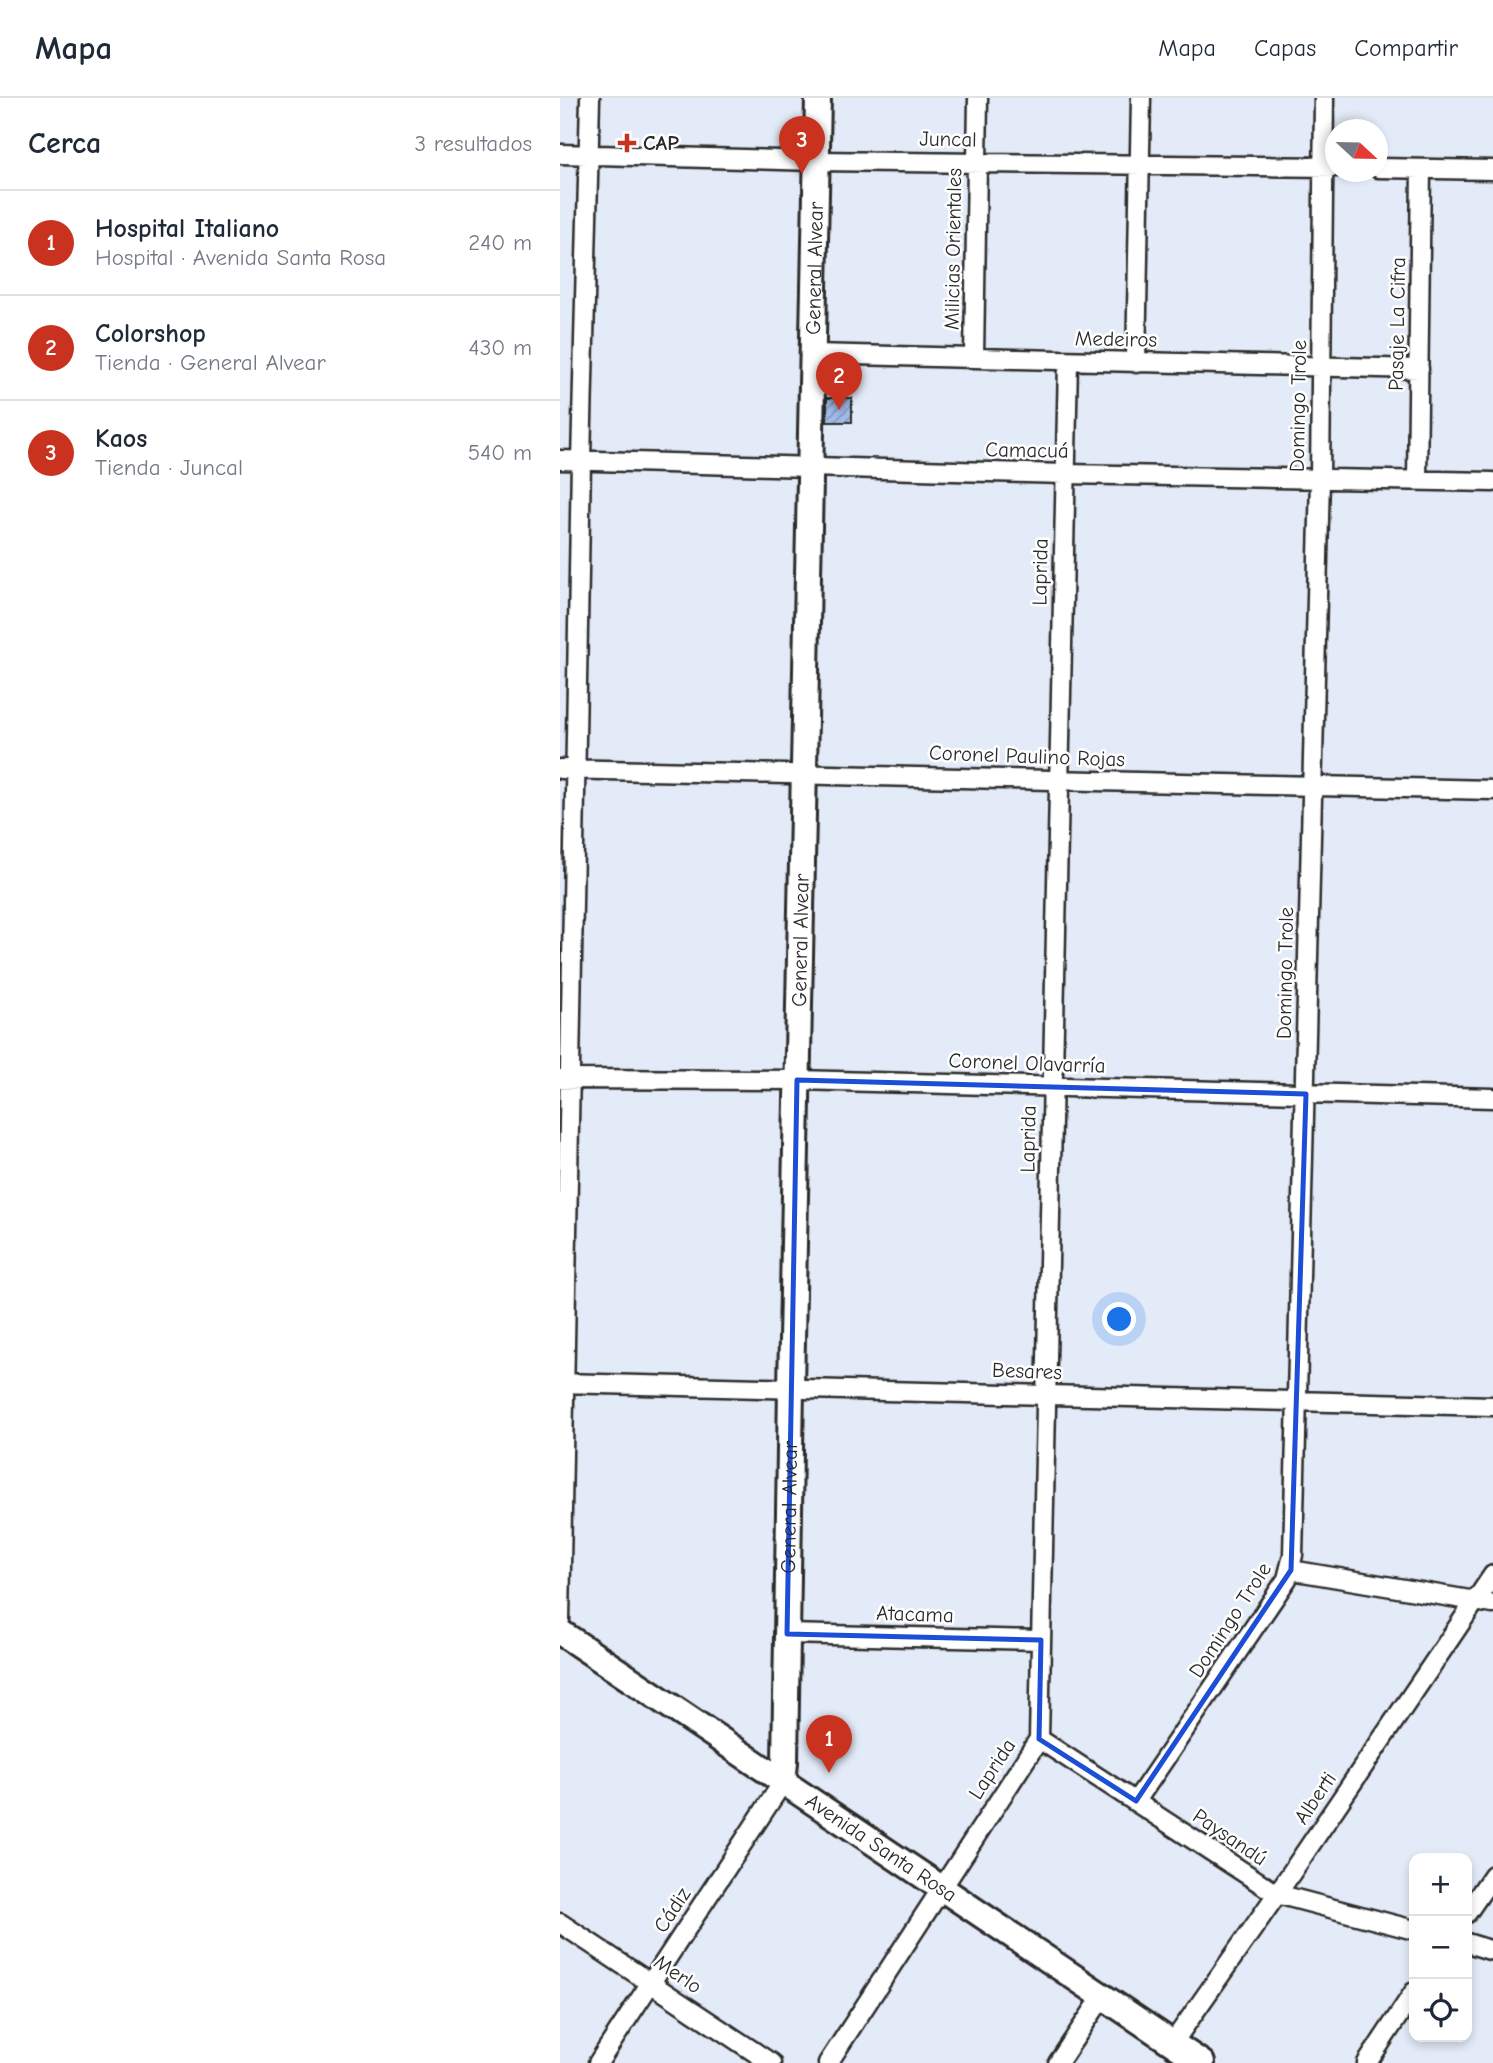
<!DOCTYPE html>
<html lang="es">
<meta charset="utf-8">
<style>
:root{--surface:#fff;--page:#f2f2f3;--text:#1f2937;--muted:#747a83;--line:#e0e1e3;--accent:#c8321e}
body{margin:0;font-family:"Comic Neue",sans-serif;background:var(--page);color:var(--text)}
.controls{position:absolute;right:21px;bottom:21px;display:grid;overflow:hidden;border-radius:14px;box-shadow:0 4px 10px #0003}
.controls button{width:63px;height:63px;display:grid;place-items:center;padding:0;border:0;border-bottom:2px solid var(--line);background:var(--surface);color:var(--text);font:35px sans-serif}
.compass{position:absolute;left:765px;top:21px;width:63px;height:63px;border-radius:50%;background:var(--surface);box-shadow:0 4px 10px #0003;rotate:112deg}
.you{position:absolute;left:560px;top:1222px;width:24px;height:24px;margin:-18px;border:5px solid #fff;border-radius:50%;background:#1a73e8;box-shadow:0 0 0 10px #1a73e833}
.badge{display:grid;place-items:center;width:46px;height:46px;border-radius:50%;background:var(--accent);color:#fff;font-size:23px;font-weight:700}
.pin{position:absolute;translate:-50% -58px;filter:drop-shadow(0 2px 4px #0008)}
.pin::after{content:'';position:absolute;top:37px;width:24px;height:21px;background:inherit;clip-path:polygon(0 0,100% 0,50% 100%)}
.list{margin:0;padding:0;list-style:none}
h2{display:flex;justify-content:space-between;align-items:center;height:91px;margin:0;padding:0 28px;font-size:30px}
h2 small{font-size:23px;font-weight:400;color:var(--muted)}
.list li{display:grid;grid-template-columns:46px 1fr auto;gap:21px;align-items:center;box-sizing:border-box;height:105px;padding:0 28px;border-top:2px solid var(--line)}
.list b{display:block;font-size:26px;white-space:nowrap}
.list p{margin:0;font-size:23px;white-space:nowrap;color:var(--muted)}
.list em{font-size:23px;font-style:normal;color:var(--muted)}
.icon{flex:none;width:38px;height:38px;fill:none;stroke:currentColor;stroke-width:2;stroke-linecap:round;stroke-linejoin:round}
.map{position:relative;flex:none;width:933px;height:1965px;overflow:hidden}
header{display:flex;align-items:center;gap:42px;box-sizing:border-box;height:98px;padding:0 35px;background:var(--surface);border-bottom:2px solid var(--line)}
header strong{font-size:33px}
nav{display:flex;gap:38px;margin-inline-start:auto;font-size:24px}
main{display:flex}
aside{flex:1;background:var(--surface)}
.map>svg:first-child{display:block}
.building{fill:url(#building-hatch);stroke:#2b2b2b;stroke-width:2}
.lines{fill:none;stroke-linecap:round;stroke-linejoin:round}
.street-casing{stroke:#2b2b2b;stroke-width:23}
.secondary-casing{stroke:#2b2b2b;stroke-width:30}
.street{stroke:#fff;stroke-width:18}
.secondary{stroke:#fff;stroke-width:24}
.marked{fill:none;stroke:#1d4ed8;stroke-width:5;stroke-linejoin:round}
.poi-dot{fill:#c8321e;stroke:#fff;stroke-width:2.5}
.labels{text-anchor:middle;stroke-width:5;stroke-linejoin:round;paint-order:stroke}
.street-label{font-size:21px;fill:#2b2b2b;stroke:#fff}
.poi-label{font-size:21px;font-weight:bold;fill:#2b2b2b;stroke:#fff;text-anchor:start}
</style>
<header>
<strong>Mapa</strong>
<nav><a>Mapa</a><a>Capas</a><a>Compartir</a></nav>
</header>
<main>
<aside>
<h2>Cerca<small>3 resultados</small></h2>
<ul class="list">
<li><span class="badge">1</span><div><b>Hospital Italiano</b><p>Hospital · Avenida Santa Rosa</p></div><em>240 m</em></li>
<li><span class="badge">2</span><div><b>Colorshop</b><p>Tienda · General Alvear</p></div><em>430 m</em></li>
<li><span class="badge">3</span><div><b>Kaos</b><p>Tienda · Juncal</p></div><em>540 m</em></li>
</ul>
</aside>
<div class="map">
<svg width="933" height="1965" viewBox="0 0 933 1965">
<defs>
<pattern id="building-hatch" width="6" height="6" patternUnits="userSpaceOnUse" patternTransform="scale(1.75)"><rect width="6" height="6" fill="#a2bce9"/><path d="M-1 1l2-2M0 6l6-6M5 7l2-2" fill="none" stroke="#8499bd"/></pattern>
</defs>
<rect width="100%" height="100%" fill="#e3ebf8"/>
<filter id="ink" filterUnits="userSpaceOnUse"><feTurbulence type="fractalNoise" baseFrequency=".0143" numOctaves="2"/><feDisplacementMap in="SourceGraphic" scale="14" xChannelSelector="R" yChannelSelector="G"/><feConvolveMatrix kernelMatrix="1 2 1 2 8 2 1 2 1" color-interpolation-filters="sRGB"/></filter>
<g filter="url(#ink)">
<path class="building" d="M 267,300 L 292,300 L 292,324 L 267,324 Z"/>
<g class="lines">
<defs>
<path id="street" d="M 0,56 L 256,63 L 776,69
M 818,70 L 933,72
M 252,256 L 859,271
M 414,260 L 418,0
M 576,265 L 581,0
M 0,362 L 505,376 L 933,384
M 857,382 L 861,71
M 0,671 L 933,692
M 0,981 L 237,982 L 933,1000
M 0,1285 L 933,1308
M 731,1472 L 933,1506
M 0,1522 L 21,363 L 30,0
M 227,1536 L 481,1542
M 479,1641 L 717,1796 L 854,1832
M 576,1703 L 727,1481 L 733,1457 L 760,380 L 764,0
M 907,1815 L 933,1777
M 0,1825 L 211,1965
M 907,1845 L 933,1853
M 612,1946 L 717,1796 L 933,1477
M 38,1965 L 223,1684
M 268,1965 L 479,1641 L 508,263
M 498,1965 L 543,1898
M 807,1965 L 854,1894"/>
<g id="secondary">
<path id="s1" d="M 0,1534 L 642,1965"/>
<path id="s2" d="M 223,1684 L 225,1664 L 231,1289 L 258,0"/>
</g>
</defs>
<use href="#street" class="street-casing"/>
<use href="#secondary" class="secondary-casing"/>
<use href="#street" class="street"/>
<use href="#secondary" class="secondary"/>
</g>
</g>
<path class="marked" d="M 237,982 L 746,996 L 731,1472 L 576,1703 L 479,1641 L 481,1542 L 227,1536 Z"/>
<path class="poi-dot" d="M63.5 34.5h7v7h7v7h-7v7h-7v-7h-7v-7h7z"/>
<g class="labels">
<g class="street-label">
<text transform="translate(388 41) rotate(1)" y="7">Juncal</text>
<text transform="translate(393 151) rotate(-89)" y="7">Milicias Orientales</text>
<text dy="7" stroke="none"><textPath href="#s2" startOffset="1514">General Alvear</textPath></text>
<text transform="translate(837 226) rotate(-89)" y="7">Pasaje La Cifra</text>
<text transform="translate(556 241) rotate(1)" y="7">Medeiros</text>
<text transform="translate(738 308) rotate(-89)" y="7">Domingo Trole</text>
<text transform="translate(467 352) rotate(1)" y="7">Camacuá</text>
<text transform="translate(480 474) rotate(-89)" y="7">Laprida</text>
<text transform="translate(467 658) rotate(2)" y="7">Coronel Paulino Rojas</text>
<text dy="7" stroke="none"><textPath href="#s2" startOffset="842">General Alvear</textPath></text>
<text transform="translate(725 875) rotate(-89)" y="7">Domingo Trole</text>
<text transform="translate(467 965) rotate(2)" y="7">Coronel Olavarría</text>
<text transform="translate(468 1041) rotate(-89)" y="7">Laprida</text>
<text transform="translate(467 1273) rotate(2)" y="7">Besares</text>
<text dy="7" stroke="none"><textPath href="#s2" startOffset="275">General Alvear</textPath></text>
<text transform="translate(355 1516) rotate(2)" y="7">Atacama</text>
<text transform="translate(670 1522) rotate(-57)" y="7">Domingo Trole</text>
<text transform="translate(432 1671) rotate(-57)" y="7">Laprida</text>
<text transform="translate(755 1700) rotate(-56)" y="7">Alberti</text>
<text transform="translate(670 1739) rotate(34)" y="7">Paysandú</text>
<text dy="7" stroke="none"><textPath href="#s1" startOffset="387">Avenida Santa Rosa</textPath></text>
<text transform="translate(112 1812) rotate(-57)" y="7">Cádiz</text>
<text transform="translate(118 1876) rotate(34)" y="7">Merlo</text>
</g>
<g class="poi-label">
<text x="83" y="52">CAP</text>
</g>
</g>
</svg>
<div class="controls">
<button>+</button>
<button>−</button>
<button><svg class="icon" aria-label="locate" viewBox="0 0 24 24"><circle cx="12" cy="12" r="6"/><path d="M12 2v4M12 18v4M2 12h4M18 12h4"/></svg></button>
</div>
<svg class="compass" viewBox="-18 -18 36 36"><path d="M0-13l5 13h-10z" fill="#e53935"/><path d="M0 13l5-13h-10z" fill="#747a83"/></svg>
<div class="you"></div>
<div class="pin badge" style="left:269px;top:1675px">1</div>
<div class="pin badge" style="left:279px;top:312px">2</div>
<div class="pin badge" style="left:242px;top:76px">3</div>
</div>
</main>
